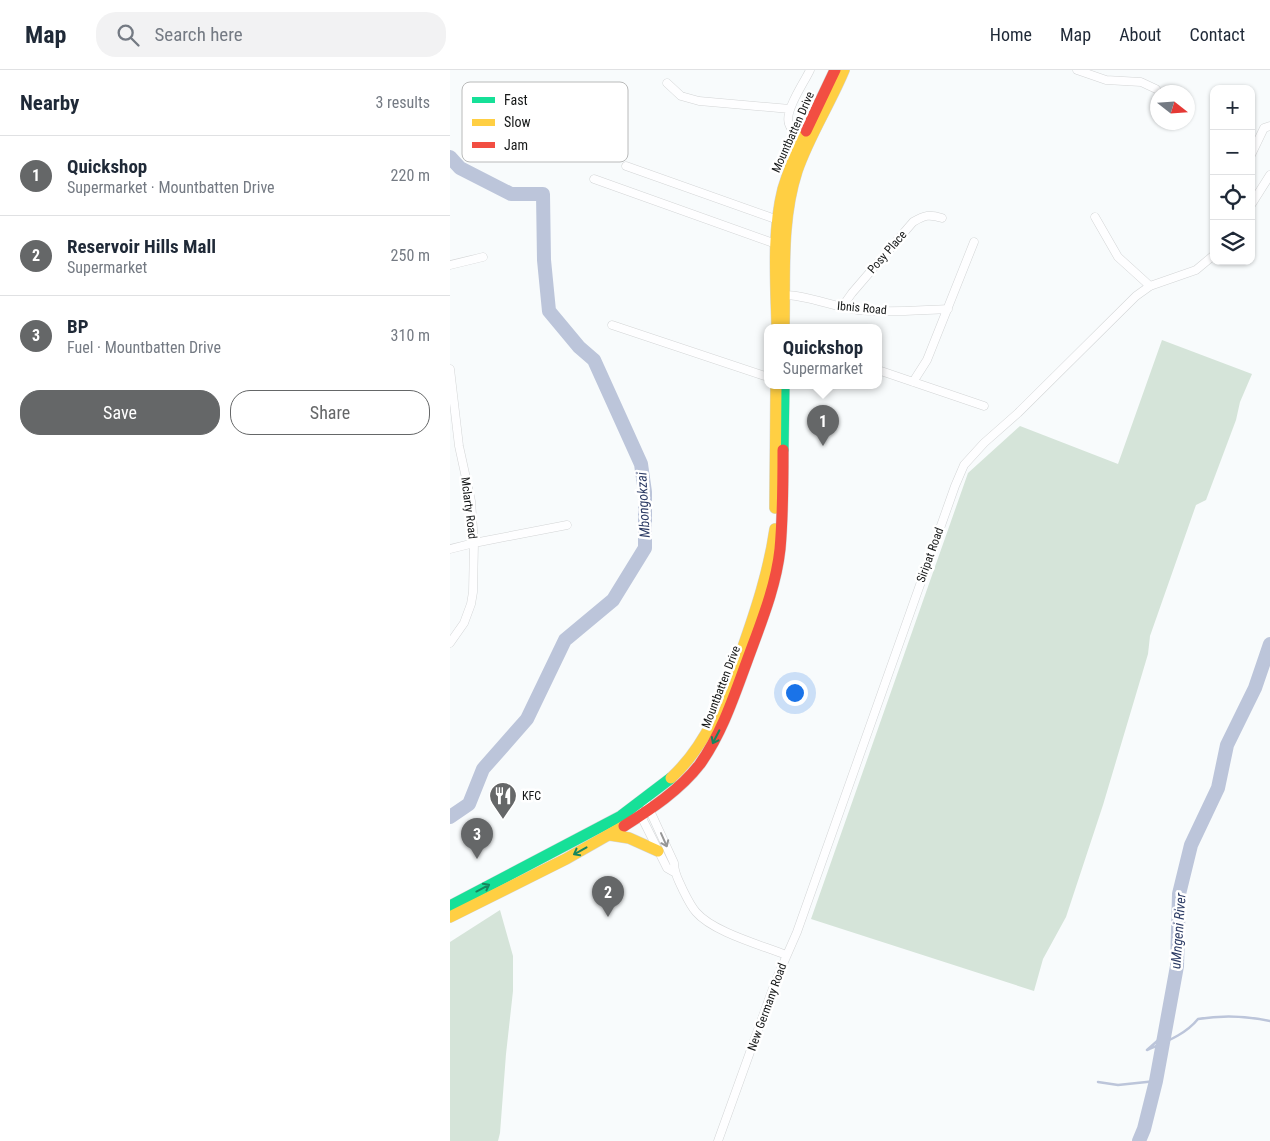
<!DOCTYPE html>
<meta charset="utf-8">
<style>
:root{--surface:#fff;--page:#f2f2f3;--text:#1f2937;--muted:#747a83;--line:#e0e1e3;--accent:#656768}
body{margin:0;font-family:"Roboto Condensed",sans-serif;background:var(--page);color:var(--text)}
.controls{position:absolute;right:15px;top:15px;display:grid;overflow:hidden;border-radius:10px;box-shadow:0 1px 4px #0004}
.controls button{width:45px;height:45px;display:grid;place-items:center;padding:0;border:0;border-bottom:1px solid var(--line);background:var(--surface);color:var(--text);font:25px sans-serif}
.compass{position:absolute;left:700px;top:15px;width:45px;height:45px;border-radius:50%;background:var(--surface);box-shadow:0 1px 4px #0004;rotate:107deg}
.you{position:absolute;left:344px;top:622px;width:18px;height:18px;margin:-12px;border:4px solid #fff;border-radius:50%;background:#1a73e8;box-shadow:0 0 0 8px #1a73e833}
.badge{display:grid;place-items:center;width:32px;height:32px;border-radius:50%;background:var(--accent);color:#fff;font-size:16px;font-weight:700}
.pin{position:absolute;translate:-50% -41px;filter:drop-shadow(0 1px 2px #0008)}
.pin::after{content:'';position:absolute;top:26px;width:18px;height:15px;background:inherit;clip-path:polygon(0 0,100% 0,50% 100%)}
.popup{position:absolute;left:314px;top:254px;width:118px;height:65px;box-sizing:border-box;display:grid;place-content:center;border-radius:10px;background:var(--surface);filter:drop-shadow(0 1px 4px #0005);font-size:16px;white-space:nowrap;color:var(--muted)}
.popup b{font-size:19px;color:var(--text)}
.popup::after{content:'';position:absolute;left:50%;top:100%;margin-left:-10px;border:10px solid transparent;border-top-color:var(--surface)}
.list{margin:0;padding:0;list-style:none}
h2{display:flex;justify-content:space-between;align-items:center;height:65px;margin:0;padding:0 20px;font-size:21px}
h2 small{font-size:16px;font-weight:400;color:var(--muted)}
.list li{display:grid;grid-template-columns:32px 1fr auto;gap:15px;align-items:center;box-sizing:border-box;height:80px;padding:0 20px;border-top:1px solid var(--line)}
.list b{display:block;font-size:19px;white-space:nowrap}
.list p{margin:0;font-size:16px;white-space:nowrap;color:var(--muted)}
.list em{font-size:16px;font-style:normal;color:var(--muted)}
.actions{display:flex;gap:10px;padding:15px 20px}
.actions a{flex:1;padding:11px 0;border:1px solid var(--accent);border-radius:20px;text-align:center;font-size:18px;color:var(--accent)}
.actions .main{background:var(--accent);color:#fff}
.icon{flex:none;width:28px;height:28px;fill:none;stroke:currentColor;stroke-width:2;stroke-linecap:round;stroke-linejoin:round}
.map{position:relative;flex:none;width:820px;height:1071px;overflow:hidden}
header{display:flex;align-items:center;gap:30px;box-sizing:border-box;height:70px;padding:0 25px;background:var(--surface);border-bottom:1px solid var(--line)}
header strong{font-size:24px}
nav{display:flex;gap:28px;margin-inline-start:auto;font-size:18px}
.search{width:350px;height:45px;background:var(--page);display:flex;align-items:center;gap:12px;box-sizing:border-box;padding:0 18px;border-radius:20px;color:var(--muted);font-size:19px}
main{display:flex}
aside{flex:1;background:var(--surface)}
.map>svg:first-child{display:block}
.green{fill:#d5e4d9}
.lines{fill:none;stroke-linecap:round;stroke-linejoin:round}
.stream{stroke:#bcc5da;stroke-width:2.5}
.river{stroke:#bcc5da;stroke-width:14}
.street-casing{stroke:#d3d5d6;stroke-width:9}
.fast-casing{stroke:#d3d5d6;stroke-width:12}
.slow-casing{stroke:#d3d5d6;stroke-width:12}
.jam-casing{stroke:#d3d5d6;stroke-width:12}
.street{stroke:#fefeff;stroke-width:8}
.fast{stroke:#16e098;stroke-width:11}
.slow{stroke:#ffcf43;stroke-width:11}
.jam{stroke:#f24e42;stroke-width:11}
.oneway{stroke:#16865e}
.oneway2{stroke:#969697}
.labels{text-anchor:middle;stroke-width:5;stroke-linejoin:round;paint-order:stroke}
.street-label{font-size:12px;fill:#161818;stroke:#fff}
.poi-label{font-size:12px;fill:#161818;stroke:#fff;text-anchor:start}
.water-label{font-size:14px;font-style:italic;fill:#2d3c65;stroke:#fff}
.key{fill:#fff;stroke:#b9baba;stroke-width:1}
.key-label{font-size:14px;fill:#161818}
</style>
<header>
<strong>Map</strong>
<div class="search"><svg class="icon" aria-label="search" viewBox="0 0 24 24"><circle cx="10" cy="10" r="6"/><path d="M15 15l6 6"/></svg>Search here</div>
<nav><a>Home</a><a>Map</a><a>About</a><a>Contact</a></nav>
</header>
<main>
<aside>
<h2>Nearby<small>3 results</small></h2>
<ul class="list">
<li><span class="badge">1</span><div><b>Quickshop</b><p>Supermarket · Mountbatten Drive</p></div><em>220 m</em></li>
<li><span class="badge">2</span><div><b>Reservoir Hills Mall</b><p>Supermarket</p></div><em>250 m</em></li>
<li><span class="badge">3</span><div><b>BP</b><p>Fuel · Mountbatten Drive</p></div><em>310 m</em></li>
</ul>
<div class="actions"><a class="main">Save</a><a>Share</a></div>
</aside>
<div class="map">
<svg width="820" height="1071" viewBox="0 0 820 1071">
<rect width="100%" height="100%" fill="#f8fbfc"/>
<path class="green" d="M 712,270 L 802,304 L 790,332 L 786,350 L 756,430 L 746,435 L 700,566 L 698,584 L 653,735 L 616,847 L 593,889 L 584,921 L 361,849 L 518,403 L 570,356 L 668,394 Z
M 50,840 L 63,886 L 63,921 L 56,984 L 50,1063 L 48,1071 L 0,1071 L 0,872 Z"/>
<g class="lines">
<path class="stream" d="M 714,965 L 697,980 C 715,972 735,965 748,949 C 772,945 797,946 820,951
M 648,1012 L 668,1015 L 706,1011"/>
<path class="river" d="M 0,87 L 10,98 L 61,124 L 93,124 L 94,190 L 99,241 L 129,277 L 144,290 L 191,394 L 195,422 L 195,478 L 163,530 L 115,570 L 77,649 L 33,699 L 19,734 L 0,747
M 689,1071 L 694,1059 L 706,1011 L 727,896 L 729,824 L 741,775 L 768,718 L 777,675 L 805,618 L 820,574"/>
<defs>
<path id="street" d="M 627,0 L 656,10 L 691,12 L 706,19
M 217,13 L 231,26 L 249,31 L 340,39
M 352,69 C 348,65 341,61 339,54 C 334,41 354,13 360,0
M 801,85 L 814,58 L 820,56
M 176,96 L 328,150
M 144,109 L 326,174
M 801,135 L 820,105
M 645,147 L 668,187 L 700,216
M 0,195 L 33,187
M 332,225 C 354,224 384,237 408,240 C 437,243 469,240 498,239
M 392,237 L 402,223 L 463,152 C 475,145 479,144 492,148
M 162,255 L 318,307
M 0,299 L 9,376 L 21,431 L 24,473 L 23,522 L 21,534 L 14,553 L 0,573
M 428,300 L 534,336
M 463,312 L 477,290 L 524,172
M 0,479 L 24,473 L 117,455
M 195,730 L 224,793 C 224,803 228,809 232,818 C 236,826 240,835 246,842 C 263,862 311,875 336,885
M 189,742 L 217,798 L 224,802
M 268,1071 L 326,910 L 347,862 L 505,416 L 514,395 L 534,373 L 568,343 L 686,226 L 700,216 L 746,200 L 764,185"/>
<path id="fast" d="M 333,380 L 334,315
M 0,836 L 171,746 L 221,708"/>
<path id="slow" d="M 334,254 C 335,203 331,150 347,101 C 359,66 380,34 394,0
M 327,257 C 326,211 322,163 333,119 C 339,99 347,80 356,61
M 325,438 L 326,315
M 221,708 C 258,674 275,626 292,580 C 306,540 319,501 325,459
M 160,765 L 179,768 L 208,781
M 0,847 L 116,789 L 174,756"/>
<path id="jam" d="M 356,61 L 385,0
M 174,756 C 201,739 230,720 250,694 C 272,663 284,626 297,591 C 310,555 326,517 330,479 C 333,446 333,413 333,380"/>
</defs>
<use href="#street" class="street-casing"/>
<use href="#fast" class="fast-casing"/>
<use href="#slow" class="slow-casing"/>
<use href="#jam" class="jam-casing"/>
<use href="#street" class="street"/>
<use href="#fast" class="fast"/>
<use href="#slow" class="slow"/>
<use href="#jam" class="jam"/>
</g>
<defs><path id="oneway-shaft" d="M-6 0H5M1.5-3L5.5 0L1.5 3" fill="none" stroke-width="1.6" stroke-linecap="round" stroke-linejoin="round" transform="scale(1.25)"/></defs>
<g class="oneway">
<use href="#oneway-shaft" transform="translate(266 667) rotate(117)"/>
<use href="#oneway-shaft" transform="translate(130 781) rotate(151)"/>
<use href="#oneway-shaft" transform="translate(33 818) rotate(-28)"/>
</g>
<use class="oneway2" href="#oneway-shaft" transform="translate(214 770) rotate(66)"/>
<defs>
<symbol id="restaurant-pin" viewBox="-11 -11 22 30"><path d="M0 17L-7.5 6A9.5 9.5 0 1 1 7.5 6Z" fill="#656768" stroke="#fff"/><path d="M-5-6h1v4h1v-4h1v4h1v-4h1v5L-1.5 .5V6h-2V.5L-5-1ZM5-6V6H3V1.5H1.5Q1.5-4 5-6Z" fill="#fff"/></symbol>
</defs>
<g fill-rule="evenodd">
<use href="#restaurant-pin" x="37" y="710" width="32" height="43"/>
</g>
<g class="labels">
<g class="street-label">
<text transform="translate(343 62) rotate(-66)" y="4">Mountbatten Drive</text>
<text transform="translate(437 182) rotate(-49)" y="4">Posy Place</text>
<text transform="translate(412 238) rotate(5)" y="4">Ibnis Road</text>
<text transform="translate(19 438) rotate(83)" y="4">Mclarty Road</text>
<text transform="translate(480 485) rotate(-70)" y="4">Siripat Road</text>
<text transform="translate(271 617) rotate(-69)" y="4">Mountbatten Drive</text>
<text transform="translate(317 937) rotate(-70)" y="4">New Germany Road</text>
</g>
<g class="poi-label">
<text x="72" y="730">KFC</text>
</g>
<g class="water-label">
<text transform="translate(193 435) rotate(-93)" y="5">Mbongokzai</text>
<text transform="translate(728 861) rotate(-86)" y="5">uMngeni River</text>
</g>
</g>
<rect x="12" y="12" width="166" height="80" rx="8" class="key"/>
<rect x="22" y="27" width="23" height="6" fill="#16e098"/>
<rect x="22" y="49" width="23" height="7" fill="#ffcf43"/>
<rect x="22" y="72" width="23" height="6" fill="#f24e42"/>
<g class="key-label">
<text x="54" y="35">Fast</text>
<text x="54" y="57">Slow</text>
<text x="54" y="80">Jam</text>
</g>
</svg>
<div class="controls">
<button>+</button>
<button>−</button>
<button><svg class="icon" aria-label="locate" viewBox="0 0 24 24"><circle cx="12" cy="12" r="6"/><path d="M12 2v4M12 18v4M2 12h4M18 12h4"/></svg></button>
<button><svg class="icon" aria-label="layers" viewBox="0 0 24 24"><path d="M12 4l9 5-9 5-9-5zM3 14l9 5 9-5"/></svg></button>
</div>
<svg class="compass" viewBox="-18 -18 36 36"><path d="M0-13l5 13h-10z" fill="#e53935"/><path d="M0 13l5-13h-10z" fill="#747a83"/></svg>
<div class="you"></div>
<div class="pin badge" style="left:373px;top:376px">1</div>
<div class="popup"><b>Quickshop</b>Supermarket</div>
<div class="pin badge" style="left:158px;top:847px">2</div>
<div class="pin badge" style="left:27px;top:789px">3</div>
</div>
</main>
